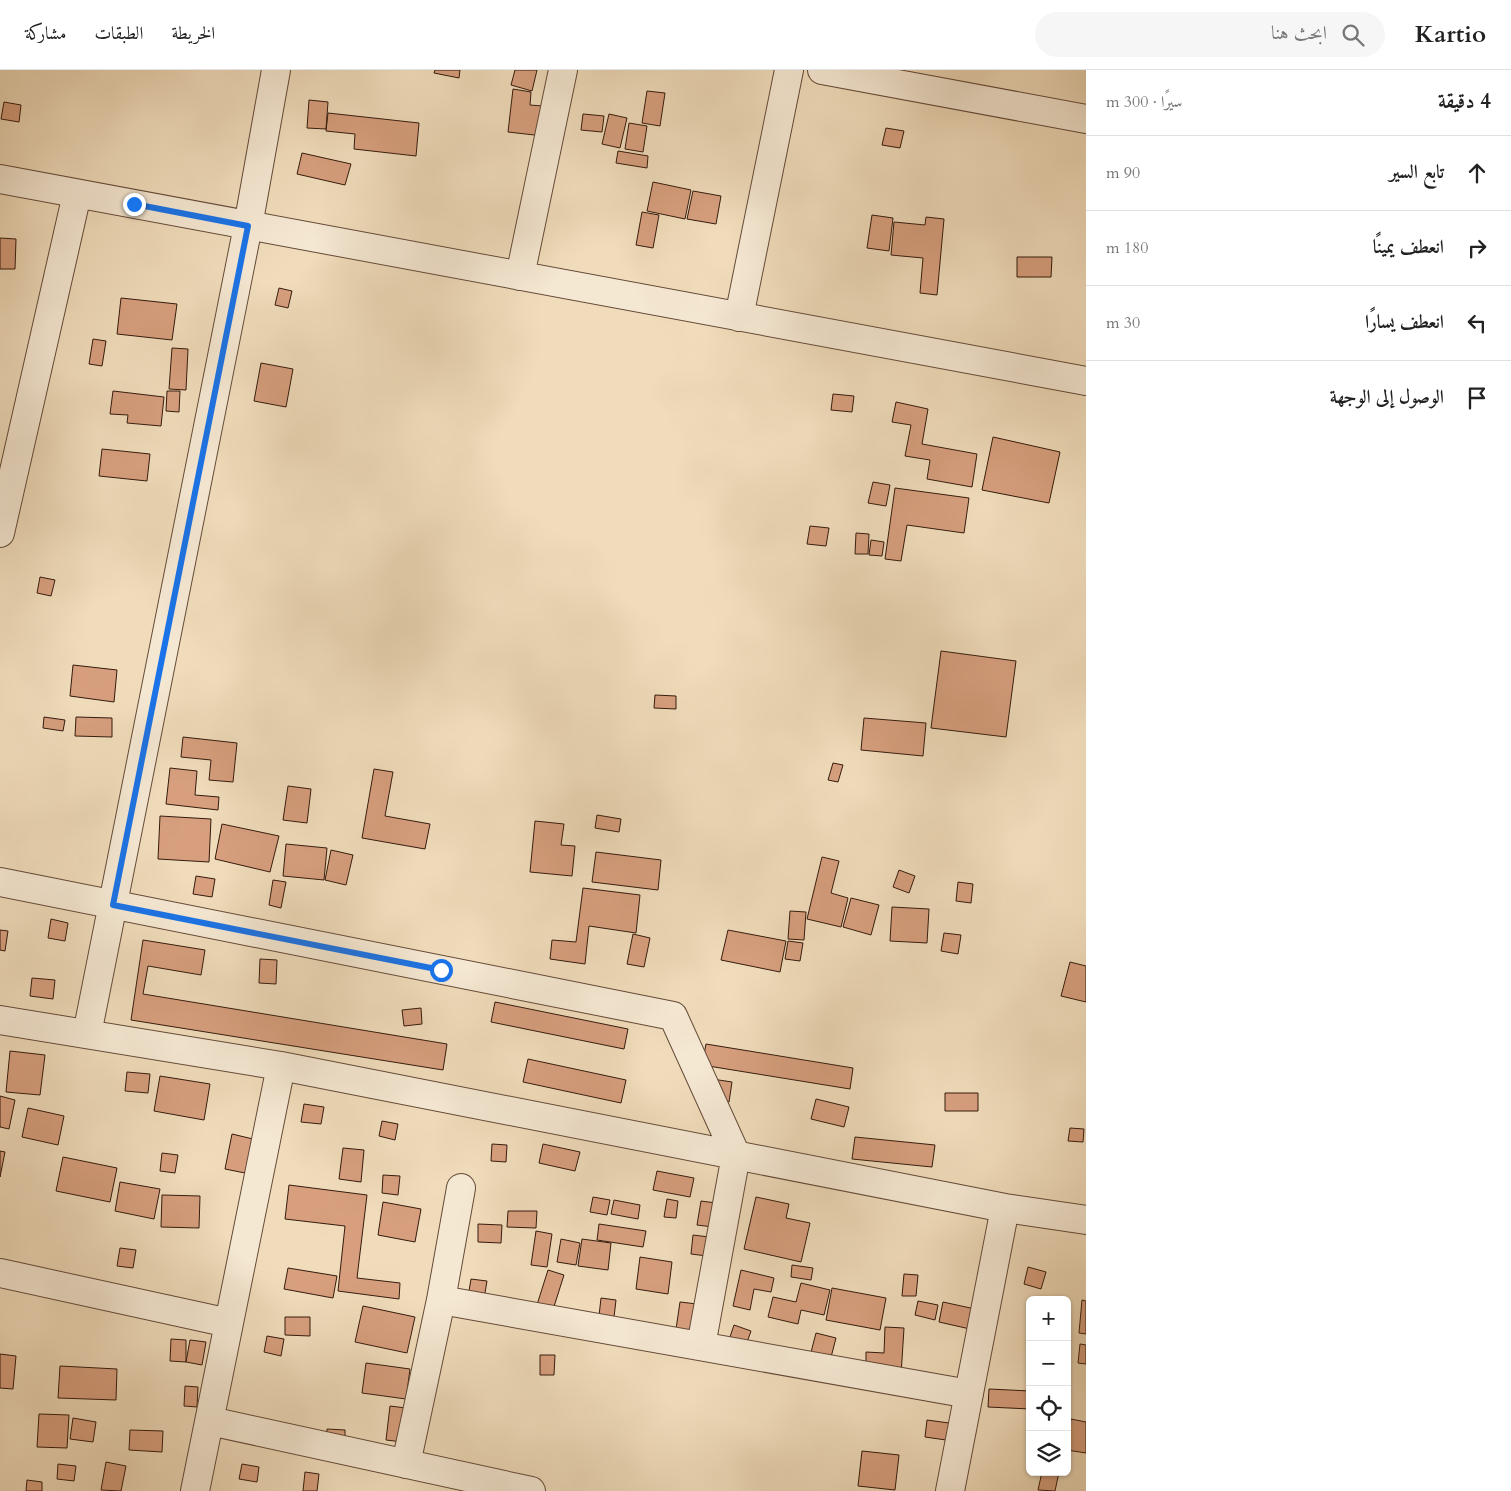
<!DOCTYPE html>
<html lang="ar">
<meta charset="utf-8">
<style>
:root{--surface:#fff;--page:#f6f6f6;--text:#222;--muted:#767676;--line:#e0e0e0}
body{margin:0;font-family:Cardo,Amiri,serif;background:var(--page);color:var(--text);direction:rtl}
.controls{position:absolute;right:15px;bottom:15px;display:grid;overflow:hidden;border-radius:8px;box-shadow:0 1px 4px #0004}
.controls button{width:45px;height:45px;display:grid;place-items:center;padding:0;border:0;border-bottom:1px solid var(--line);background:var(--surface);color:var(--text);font:25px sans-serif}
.stop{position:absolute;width:15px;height:15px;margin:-11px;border:4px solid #1a73e8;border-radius:50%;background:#fff}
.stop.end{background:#1a73e8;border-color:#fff;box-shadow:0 1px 5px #0008}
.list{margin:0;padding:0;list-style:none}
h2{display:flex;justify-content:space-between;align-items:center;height:65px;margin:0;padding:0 20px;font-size:21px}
h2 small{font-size:16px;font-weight:400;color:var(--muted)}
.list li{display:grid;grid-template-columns:32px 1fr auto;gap:15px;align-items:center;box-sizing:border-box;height:75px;padding:0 20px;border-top:1px solid var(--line)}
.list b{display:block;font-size:19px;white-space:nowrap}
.list em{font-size:16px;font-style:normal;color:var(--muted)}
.icon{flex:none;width:28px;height:28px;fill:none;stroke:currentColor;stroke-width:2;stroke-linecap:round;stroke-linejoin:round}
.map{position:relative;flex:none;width:1086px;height:1421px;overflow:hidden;direction:ltr}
header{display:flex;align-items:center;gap:30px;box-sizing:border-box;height:70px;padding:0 25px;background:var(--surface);border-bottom:1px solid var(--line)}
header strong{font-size:24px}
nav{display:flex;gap:28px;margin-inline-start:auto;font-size:18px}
.search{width:350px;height:45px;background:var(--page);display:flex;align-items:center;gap:12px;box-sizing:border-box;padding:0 18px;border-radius:28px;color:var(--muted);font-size:19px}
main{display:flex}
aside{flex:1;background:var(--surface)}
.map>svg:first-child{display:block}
.building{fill:#d79f7e;stroke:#351a0d}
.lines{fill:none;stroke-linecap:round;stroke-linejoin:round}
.minor-casing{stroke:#644a38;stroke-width:30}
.minor{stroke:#f5e8d3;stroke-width:28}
.route{stroke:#1a73e8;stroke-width:6}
</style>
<header>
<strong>Kartio</strong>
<div class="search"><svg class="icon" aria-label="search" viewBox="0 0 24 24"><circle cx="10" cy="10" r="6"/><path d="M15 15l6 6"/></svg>ابحث هنا</div>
<nav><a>الخريطة</a><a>الطبقات</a><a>مشاركة</a></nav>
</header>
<main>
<aside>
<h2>4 دقيقة<small>سيرًا · 300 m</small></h2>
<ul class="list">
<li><svg class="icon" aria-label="ahead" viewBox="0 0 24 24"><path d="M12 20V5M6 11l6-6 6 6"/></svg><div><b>تابع السير</b></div><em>90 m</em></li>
<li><svg class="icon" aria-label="right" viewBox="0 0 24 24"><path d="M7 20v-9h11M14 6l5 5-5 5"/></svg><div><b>انعطف يمينًا</b></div><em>180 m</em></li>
<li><svg class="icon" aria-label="left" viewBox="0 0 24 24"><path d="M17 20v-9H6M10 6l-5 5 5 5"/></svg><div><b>انعطف يسارًا</b></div><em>30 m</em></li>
<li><svg class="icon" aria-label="arrive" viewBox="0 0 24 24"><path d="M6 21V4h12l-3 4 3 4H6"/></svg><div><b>الوصول إلى الوجهة</b></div></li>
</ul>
</aside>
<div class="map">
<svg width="1086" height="1421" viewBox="0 0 1086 1421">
<rect width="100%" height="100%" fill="#f0dcbb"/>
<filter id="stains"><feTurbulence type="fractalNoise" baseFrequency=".004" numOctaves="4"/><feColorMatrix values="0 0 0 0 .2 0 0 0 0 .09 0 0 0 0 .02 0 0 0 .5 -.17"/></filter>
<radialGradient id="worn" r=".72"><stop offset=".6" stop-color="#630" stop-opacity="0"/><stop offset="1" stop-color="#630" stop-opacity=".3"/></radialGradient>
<path class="building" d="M 435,0 L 460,0 L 459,8 L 434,3 Z
M 515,0 L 537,0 L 532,21 L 511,15 Z
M 513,19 L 531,22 L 530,35 L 555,37 L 552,67 L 508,62 Z
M 647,21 L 665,23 L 660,56 L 642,53 Z
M 309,30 L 328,32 L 326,59 L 307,58 Z
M 4,32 L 21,35 L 19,52 L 1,49 Z
M 328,43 L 419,53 L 416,86 L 354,79 L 355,64 L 326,61 Z
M 583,44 L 604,46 L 602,62 L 581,60 Z
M 609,44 L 627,48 L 620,78 L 602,74 Z
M 629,53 L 647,56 L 643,82 L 625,79 Z
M 886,58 L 904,61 L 900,78 L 882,75 Z
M 618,81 L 648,86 L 647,98 L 616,93 Z
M 302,83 L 351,94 L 345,115 L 297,104 Z
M 653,112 L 691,120 L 685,149 L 647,141 Z
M 693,121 L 721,126 L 716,154 L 687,149 Z
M 642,142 L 659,145 L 653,178 L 636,175 Z
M 872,145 L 893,148 L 889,181 L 867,178 Z
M 926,147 L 944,149 L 937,225 L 920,223 L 923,188 L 891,185 L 894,152 L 925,155 Z
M 0,168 L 16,169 L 15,199 L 0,199 Z
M 1017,187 L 1052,187 L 1051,207 L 1017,207 Z
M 279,218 L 292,221 L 288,238 L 275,235 Z
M 121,228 L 177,234 L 172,270 L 117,264 Z
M 93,269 L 106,271 L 102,296 L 89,294 Z
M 172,278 L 188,279 L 186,320 L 169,319 Z
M 261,293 L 293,299 L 286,337 L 254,331 Z
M 113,321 L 164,327 L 161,356 L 127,353 L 128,345 L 110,344 Z
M 167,321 L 180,321 L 179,342 L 166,341 Z
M 833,324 L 854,326 L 852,342 L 831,340 Z
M 896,332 L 928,339 L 922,374 L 977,384 L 972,417 L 927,409 L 930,390 L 905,386 L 911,355 L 892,352 Z
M 993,367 L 1060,382 L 1049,433 L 982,420 Z
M 102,379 L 150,384 L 147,411 L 99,406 Z
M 873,412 L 890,415 L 886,436 L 868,433 Z
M 895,418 L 969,428 L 964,463 L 907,455 L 901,491 L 885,489 Z
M 810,456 L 829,458 L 826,476 L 807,474 Z
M 856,463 L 869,464 L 868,484 L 855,484 Z
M 871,470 L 884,472 L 882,486 L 869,485 Z
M 40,507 L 55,510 L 51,526 L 37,523 Z
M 941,581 L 1016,591 L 1006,667 L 931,658 Z
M 73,595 L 117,600 L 114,632 L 70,626 Z
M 655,625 L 676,626 L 676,639 L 654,638 Z
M 44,647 L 65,650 L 63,661 L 43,658 Z
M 76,647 L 112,648 L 112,667 L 75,666 Z
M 864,648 L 926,653 L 923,686 L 861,680 Z
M 183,667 L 237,673 L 233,712 L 209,710 L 211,690 L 181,687 Z
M 833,693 L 843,695 L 838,712 L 828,710 Z
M 170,698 L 197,701 L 195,725 L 219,727 L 218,740 L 166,734 Z
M 374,699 L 393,702 L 385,746 L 430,754 L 425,779 L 362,768 Z
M 288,716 L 311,719 L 307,753 L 283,750 Z
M 597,745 L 621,749 L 619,762 L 595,758 Z
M 160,746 L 211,749 L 209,792 L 158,789 Z
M 535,751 L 564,754 L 561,775 L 575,776 L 572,806 L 530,802 Z
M 222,754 L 279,766 L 270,802 L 215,789 Z
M 286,774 L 327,778 L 324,810 L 283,806 Z
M 331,780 L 353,785 L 346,815 L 325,810 Z
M 596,782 L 661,790 L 658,820 L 592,812 Z
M 822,787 L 839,791 L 831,823 L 848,828 L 841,857 L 807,849 Z
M 899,800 L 915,806 L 909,823 L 893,817 Z
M 196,806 L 215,809 L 212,827 L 193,824 Z
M 273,810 L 286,812 L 281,838 L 269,835 Z
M 958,812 L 973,814 L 971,833 L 956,831 Z
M 583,818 L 640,825 L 636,863 L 589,856 L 585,894 L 550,889 L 552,870 L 576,872 Z
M 851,828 L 879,835 L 871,865 L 843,857 Z
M 892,837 L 929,839 L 927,873 L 890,871 Z
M 790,841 L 806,842 L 804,870 L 788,869 Z
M 51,849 L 68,853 L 65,871 L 48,868 Z
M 0,860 L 8,861 L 5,881 L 0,880 Z
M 728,860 L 786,871 L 780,902 L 721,890 Z
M 944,863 L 961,865 L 958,884 L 941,881 Z
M 633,864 L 650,868 L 644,897 L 627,894 Z
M 143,870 L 205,880 L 201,905 L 148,896 L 143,924 L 447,974 L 443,1000 L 131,950 Z
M 788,871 L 803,873 L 800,891 L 785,889 Z
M 260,889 L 277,890 L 276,914 L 259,913 Z
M 1070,892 L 1086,896 L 1086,932 L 1061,926 Z
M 32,908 L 55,910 L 53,929 L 30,926 Z
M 495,932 L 628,959 L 624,979 L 491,952 Z
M 421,938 L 422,954 L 404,956 L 402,940 Z
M 706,974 L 853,998 L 850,1019 L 702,995 Z
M 10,981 L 45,985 L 40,1025 L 6,1022 Z
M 528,989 L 626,1010 L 621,1033 L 523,1012 Z
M 127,1002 L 150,1004 L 148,1023 L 125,1021 Z
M 160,1006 L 210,1014 L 204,1050 L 154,1041 Z
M 699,1007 L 732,1012 L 729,1032 L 696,1027 Z
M 945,1023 L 978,1023 L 978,1041 L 945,1041 Z
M 0,1026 L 15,1030 L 9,1059 L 0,1057 Z
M 816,1029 L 849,1037 L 844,1057 L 811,1049 Z
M 304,1034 L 324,1037 L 321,1054 L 301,1052 Z
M 28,1038 L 64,1046 L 58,1075 L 22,1067 Z
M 382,1051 L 398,1054 L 395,1070 L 379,1066 Z
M 1070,1058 L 1084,1059 L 1083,1072 L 1068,1071 Z
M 232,1064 L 253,1069 L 245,1103 L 225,1099 Z
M 855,1067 L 935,1075 L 932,1097 L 852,1089 Z
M 492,1074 L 507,1075 L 506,1092 L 491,1091 Z
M 543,1074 L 580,1082 L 575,1101 L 539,1093 Z
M 343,1078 L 364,1080 L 361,1112 L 339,1109 Z
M 0,1081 L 5,1082 L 0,1107 Z
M 162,1083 L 178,1085 L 175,1103 L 160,1101 Z
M 63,1087 L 117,1098 L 110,1132 L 56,1121 Z
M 657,1101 L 694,1108 L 690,1127 L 653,1120 Z
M 383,1105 L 400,1106 L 398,1125 L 382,1123 Z
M 120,1112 L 160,1119 L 154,1149 L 115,1141 Z
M 289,1115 L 367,1125 L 357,1208 L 400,1213 L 399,1229 L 338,1221 L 345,1156 L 285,1149 Z
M 162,1125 L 200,1126 L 199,1158 L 161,1157 Z
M 593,1127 L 610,1130 L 607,1145 L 590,1142 Z
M 756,1127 L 789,1134 L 786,1148 L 810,1153 L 801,1192 L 744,1179 Z
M 667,1129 L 678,1131 L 676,1148 L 664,1147 Z
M 614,1130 L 640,1135 L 638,1149 L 611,1144 Z
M 701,1131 L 716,1133 L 713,1157 L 697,1155 Z
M 383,1132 L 421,1139 L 415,1172 L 378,1165 Z
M 508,1141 L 537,1141 L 536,1158 L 507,1157 Z
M 478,1154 L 502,1155 L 501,1173 L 478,1172 Z
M 599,1154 L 646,1161 L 643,1177 L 597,1170 Z
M 536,1161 L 552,1164 L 547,1197 L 531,1195 Z
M 693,1165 L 709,1167 L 707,1186 L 691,1184 Z
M 561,1169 L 580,1173 L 576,1195 L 557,1192 Z
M 582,1169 L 611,1173 L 608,1200 L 578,1196 Z
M 120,1178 L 136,1180 L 133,1198 L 117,1196 Z
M 640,1187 L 672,1192 L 668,1224 L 636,1219 Z
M 792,1195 L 813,1198 L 811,1210 L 791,1207 Z
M 1028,1197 L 1046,1202 L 1041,1219 L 1024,1214 Z
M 288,1198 L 337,1206 L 333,1228 L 284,1219 Z
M 548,1200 L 564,1205 L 551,1246 L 535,1241 Z
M 741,1200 L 774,1208 L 771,1222 L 754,1219 L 750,1240 L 733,1236 Z
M 904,1204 L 918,1205 L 916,1226 L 902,1226 Z
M 471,1209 L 487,1211 L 484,1229 L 468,1227 Z
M 801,1213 L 830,1220 L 824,1245 L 801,1240 L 798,1254 L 768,1247 L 773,1227 L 796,1232 Z
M 832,1218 L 886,1228 L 880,1260 L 826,1250 Z
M 601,1228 L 616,1230 L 613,1256 L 598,1255 Z
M 1082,1230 L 1086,1231 L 1086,1264 L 1079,1263 Z
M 918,1231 L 938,1235 L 935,1250 L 915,1245 Z
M 680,1232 L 697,1234 L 692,1269 L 675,1266 Z
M 943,1232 L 975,1239 L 970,1259 L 939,1252 Z
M 363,1236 L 415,1247 L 407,1283 L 355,1272 Z
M 285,1247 L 310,1247 L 310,1266 L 285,1265 Z
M 734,1255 L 751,1261 L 745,1278 L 728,1273 Z
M 885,1257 L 904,1258 L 901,1305 L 866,1303 L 866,1282 L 884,1283 Z
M 816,1263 L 836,1268 L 830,1291 L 810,1286 Z
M 267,1266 L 284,1269 L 281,1286 L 264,1282 Z
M 171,1269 L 186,1270 L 186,1292 L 170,1291 Z
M 190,1270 L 206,1272 L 202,1295 L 186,1292 Z
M 1080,1274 L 1086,1275 L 1086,1294 L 1078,1293 Z
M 0,1284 L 16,1286 L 13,1319 L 0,1318 Z
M 540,1285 L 555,1285 L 554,1305 L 540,1305 Z
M 366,1293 L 410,1299 L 406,1329 L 362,1323 Z
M 60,1296 L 117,1299 L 116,1330 L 58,1328 Z
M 185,1316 L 198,1317 L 197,1337 L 184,1336 Z
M 989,1319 L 1030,1321 L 1030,1339 L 988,1337 Z
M 390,1336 L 406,1338 L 403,1372 L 386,1370 Z
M 39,1344 L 69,1345 L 67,1378 L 37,1377 Z
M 73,1348 L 96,1352 L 93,1372 L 70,1369 Z
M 1071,1349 L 1086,1352 L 1086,1383 L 1067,1380 L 1067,1370 Z
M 927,1350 L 949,1353 L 946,1370 L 925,1367 Z
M 327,1359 L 345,1360 L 345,1372 L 326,1372 Z
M 130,1360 L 163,1361 L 162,1382 L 129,1380 Z
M 862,1381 L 899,1385 L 895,1420 L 858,1416 Z
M 106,1392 L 126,1396 L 121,1421 L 101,1420 Z
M 58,1394 L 76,1396 L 74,1411 L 57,1409 Z
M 242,1394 L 259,1397 L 257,1412 L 239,1409 Z
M 305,1402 L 319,1404 L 317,1421 L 303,1421 Z
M 1042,1402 L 1059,1402 L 1055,1421 L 1038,1420 Z
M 27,1410 L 42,1412 L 42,1421 L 26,1421 Z"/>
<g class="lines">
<defs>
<path id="minor" d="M 822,0 L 1086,49
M 0,109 L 1086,311
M 520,206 L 563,0
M 739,247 L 789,0
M 0,463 L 77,124
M 0,812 L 673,946 L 736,1085 L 701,1276
M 0,950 L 281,996 L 1005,1138 L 1086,1150
M 87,964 L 248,156 L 276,0
M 0,1203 L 229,1253
M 441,1230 L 969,1324
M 210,1351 L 531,1421
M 406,1394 L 441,1230 L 461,1118
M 195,1421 L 281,996
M 950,1421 L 1005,1138"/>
</defs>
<use href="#minor" class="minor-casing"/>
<use href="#minor" class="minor"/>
</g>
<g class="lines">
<path class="route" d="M 134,134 L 248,156 L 113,835 L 441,900"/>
</g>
<rect width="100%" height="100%" filter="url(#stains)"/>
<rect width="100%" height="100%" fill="url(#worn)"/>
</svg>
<div class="controls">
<button>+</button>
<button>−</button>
<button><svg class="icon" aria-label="locate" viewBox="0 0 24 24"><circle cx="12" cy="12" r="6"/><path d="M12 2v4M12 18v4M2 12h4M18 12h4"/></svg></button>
<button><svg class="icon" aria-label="layers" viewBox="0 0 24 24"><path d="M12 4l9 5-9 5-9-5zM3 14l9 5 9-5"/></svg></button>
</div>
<div class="stop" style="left:441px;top:900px"></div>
<div class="stop end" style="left:134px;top:134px"></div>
</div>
</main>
